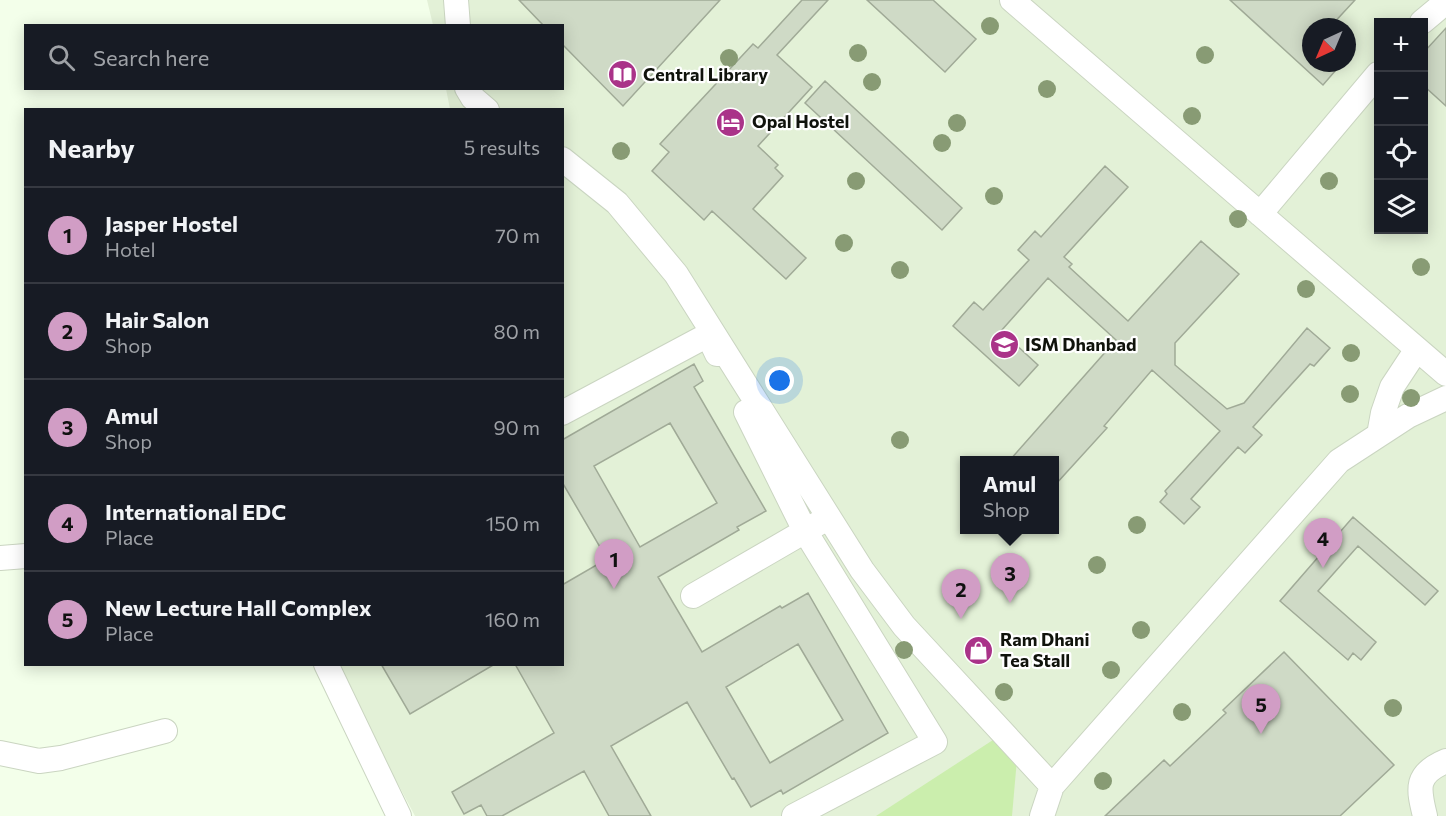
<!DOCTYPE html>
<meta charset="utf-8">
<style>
:root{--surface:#171b24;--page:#242831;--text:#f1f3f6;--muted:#9ea1a6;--line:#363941;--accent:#d19dc5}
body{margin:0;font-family:Commissioner,sans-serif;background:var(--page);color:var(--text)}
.controls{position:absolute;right:18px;top:18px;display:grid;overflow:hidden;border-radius:0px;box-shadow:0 3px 15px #0003}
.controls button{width:54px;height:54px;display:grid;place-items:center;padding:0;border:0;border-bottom:2px solid var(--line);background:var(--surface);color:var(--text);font:30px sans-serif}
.compass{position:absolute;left:1302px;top:18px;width:54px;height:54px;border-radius:50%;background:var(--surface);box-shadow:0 3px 15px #0003;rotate:224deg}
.you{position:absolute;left:780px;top:381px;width:21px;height:21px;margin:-15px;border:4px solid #fff;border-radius:50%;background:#1a73e8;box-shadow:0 0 0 9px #1a73e833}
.badge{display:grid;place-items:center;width:39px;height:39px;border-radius:50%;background:var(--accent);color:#111;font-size:20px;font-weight:700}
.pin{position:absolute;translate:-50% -50px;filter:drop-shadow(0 2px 3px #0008)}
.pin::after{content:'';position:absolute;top:32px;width:21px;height:18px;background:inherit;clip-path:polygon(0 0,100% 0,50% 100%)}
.popup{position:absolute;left:960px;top:456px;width:99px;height:78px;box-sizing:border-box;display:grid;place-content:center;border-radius:0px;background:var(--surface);filter:drop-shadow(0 2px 4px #0005);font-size:20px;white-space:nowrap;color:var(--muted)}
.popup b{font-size:22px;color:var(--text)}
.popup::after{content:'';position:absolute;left:50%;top:100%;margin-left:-12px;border:12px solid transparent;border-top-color:var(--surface)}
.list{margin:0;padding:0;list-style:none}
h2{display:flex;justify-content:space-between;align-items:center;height:78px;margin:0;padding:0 24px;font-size:26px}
h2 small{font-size:20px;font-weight:400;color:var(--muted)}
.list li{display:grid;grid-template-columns:39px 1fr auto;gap:18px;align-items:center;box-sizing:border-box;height:96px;padding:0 24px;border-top:2px solid var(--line)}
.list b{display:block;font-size:22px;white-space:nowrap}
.list p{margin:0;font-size:20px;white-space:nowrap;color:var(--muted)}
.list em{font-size:20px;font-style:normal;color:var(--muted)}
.icon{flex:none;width:33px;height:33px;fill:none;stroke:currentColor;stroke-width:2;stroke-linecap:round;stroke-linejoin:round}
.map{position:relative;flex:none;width:1446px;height:816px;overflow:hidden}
.search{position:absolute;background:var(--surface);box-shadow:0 3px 15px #0003;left:24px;top:24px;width:540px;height:66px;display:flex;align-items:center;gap:15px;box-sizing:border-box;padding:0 21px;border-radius:0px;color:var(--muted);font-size:22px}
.panel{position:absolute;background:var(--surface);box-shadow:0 3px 15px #0003;left:24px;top:108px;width:540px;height:558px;border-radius:0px}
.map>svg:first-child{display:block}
.built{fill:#e3f1d7;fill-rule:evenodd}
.green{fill:#cbeead}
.building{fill:#cfdac6;stroke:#a0aa97;stroke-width:1.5;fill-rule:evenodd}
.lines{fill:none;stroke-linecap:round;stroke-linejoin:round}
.minor-casing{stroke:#cad5c1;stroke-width:26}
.minor{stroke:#fff;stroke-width:24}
.tree{fill:#889b74}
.labels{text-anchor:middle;stroke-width:4.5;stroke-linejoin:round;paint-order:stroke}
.poi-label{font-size:18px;font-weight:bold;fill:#10130c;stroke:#fff;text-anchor:start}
</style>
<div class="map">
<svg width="1446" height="816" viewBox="0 0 1446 816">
<rect width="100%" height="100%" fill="#f3ffea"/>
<path class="built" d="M 427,0 L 1446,0 L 1446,816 L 415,816 L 335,665 L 562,664 L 562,110 L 450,109 L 446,89 L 562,88 L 562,26 L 433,25 ZM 1378,22 L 1424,22 L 1424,230 L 1378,230 ZM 1311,27 L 1347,27 L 1347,63 L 1311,63 ZM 965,460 L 1055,460 L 1055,530 L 965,530 Z"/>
<path class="green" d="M 993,740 L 1017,759 L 1012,816 L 876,816 Z"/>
<path class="building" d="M 519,0 L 720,0 L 623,106 L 562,44 L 562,26 L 544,26 Z
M 802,0 L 828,0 L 777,55 L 812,87 L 758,146 L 778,165 L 775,168 L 783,176 L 753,209 L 806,258 L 786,279 L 712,211 L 704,220 L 652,171 L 669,152 L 660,144 L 753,44 L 758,48 Z
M 867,0 L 933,0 L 976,39 L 945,72 Z
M 1230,0 L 1355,0 L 1330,27 L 1311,27 L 1311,63 L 1342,63 L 1323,85 Z
M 1446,28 L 1446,106 L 1424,86 L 1424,52 Z
M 825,81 L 962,208 L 942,230 L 805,103 Z
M 1105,166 L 1128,187 L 1064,257 L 1072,264 L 1069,267 L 1128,321 L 1201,241 L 1239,274 L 1175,343 L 1175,365 L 1227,409 L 1244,403 L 1307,328 L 1330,348 L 1314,366 L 1310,364 L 1253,427 L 1262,435 L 1245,453 L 1238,447 L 1191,499 L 1200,507 L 1184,524 L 1160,502 L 1167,494 L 1165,491 L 1220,431 L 1152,370 L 1104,426 L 1107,428 L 1055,485 L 1055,460 L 1010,460 L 1116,340 L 1048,278 L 1001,331 L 1038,365 L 1019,386 L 953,326 L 974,302 L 983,310 L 1029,260 L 1018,250 L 1035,231 L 1041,237 Z
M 694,364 L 703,381 L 694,387 L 766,511 L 737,527 L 739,530 L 658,577 L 702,652 L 780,606 L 782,608 L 808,593 L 888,733 L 783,794 L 781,790 L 751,807 L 734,778 L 732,779 L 687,702 L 611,746 L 651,816 L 609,816 L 584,771 L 502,816 L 487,816 L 481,805 L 464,814 L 452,792 L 554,733 L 515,664 L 562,664 L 562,585 L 607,559 L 562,482 L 562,440 ZM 670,423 L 717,503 L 640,547 L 594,466 ZM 798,644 L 843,720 L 770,763 L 726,687 Z
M 1353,517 L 1438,591 L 1425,605 L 1358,546 L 1318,591 L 1376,642 L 1361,660 L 1353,653 L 1348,660 L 1280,601 Z
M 1284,652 L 1394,765 L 1340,816 L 1105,816 L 1164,760 L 1170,766 L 1226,713 L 1223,710 Z
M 381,664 L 495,664 L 410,714 Z"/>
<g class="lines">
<defs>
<path id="minor" d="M 456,0 L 458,26
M 1012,0 L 1446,374
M 1422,22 L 1446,2
M 467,88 L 473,98 L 487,110
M 562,159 L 617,203 L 676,274 L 862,570 L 904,626 L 1052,786
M 1260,214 L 1378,74
M 746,412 L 805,531 L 935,742 L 794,816
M 562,413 L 708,335 L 717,354
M 1379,435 L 1383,413 L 1392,387 L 1417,349
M 0,558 L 26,556
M 693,596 L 819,523
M 326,664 L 399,816
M 0,753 L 39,761 L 61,758 L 165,731
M 1042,816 L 1052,786 L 1339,461 L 1408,416 L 1446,398
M 1425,816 C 1418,788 1415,774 1446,761"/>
</defs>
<use href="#minor" class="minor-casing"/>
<use href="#minor" class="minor"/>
</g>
<g class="tree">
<circle cx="990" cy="26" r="9"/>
<circle cx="858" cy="53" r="9"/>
<circle cx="1205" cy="55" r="9"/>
<circle cx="729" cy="58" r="9"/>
<circle cx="872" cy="82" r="9"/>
<circle cx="1047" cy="89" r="9"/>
<circle cx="1192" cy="116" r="9"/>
<circle cx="957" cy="123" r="9"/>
<circle cx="942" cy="143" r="9"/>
<circle cx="621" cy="151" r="9"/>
<circle cx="856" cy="181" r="9"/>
<circle cx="1329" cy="181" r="9"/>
<circle cx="994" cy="196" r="9"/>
<circle cx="1238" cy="219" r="9"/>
<circle cx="844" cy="243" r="9"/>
<circle cx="1421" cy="267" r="9"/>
<circle cx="900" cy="270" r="9"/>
<circle cx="1306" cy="289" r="9"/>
<circle cx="1351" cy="353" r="9"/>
<circle cx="1350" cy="394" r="9"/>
<circle cx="1411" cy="398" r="9"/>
<circle cx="900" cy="440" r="9"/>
<circle cx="1137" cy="525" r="9"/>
<circle cx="1097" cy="565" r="9"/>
<circle cx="1141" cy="630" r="9"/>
<circle cx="904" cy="650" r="9"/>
<circle cx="1111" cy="670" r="9"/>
<circle cx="1004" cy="692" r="9"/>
<circle cx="1393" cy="708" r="9"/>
<circle cx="1182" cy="712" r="9"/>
<circle cx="1103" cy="781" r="9"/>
</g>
<defs>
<symbol id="library-disc" viewBox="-11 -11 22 22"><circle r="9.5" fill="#aa3389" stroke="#fff"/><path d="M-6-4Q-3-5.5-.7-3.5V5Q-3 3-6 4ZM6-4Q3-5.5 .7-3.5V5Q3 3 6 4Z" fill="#fff"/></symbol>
<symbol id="hotel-disc" viewBox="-11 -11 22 22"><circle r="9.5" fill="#aa3389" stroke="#fff"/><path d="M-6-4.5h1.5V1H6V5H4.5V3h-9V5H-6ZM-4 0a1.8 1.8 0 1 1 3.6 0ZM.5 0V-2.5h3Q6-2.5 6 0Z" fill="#fff"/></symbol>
<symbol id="university-disc" viewBox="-11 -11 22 22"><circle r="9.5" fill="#aa3389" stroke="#fff"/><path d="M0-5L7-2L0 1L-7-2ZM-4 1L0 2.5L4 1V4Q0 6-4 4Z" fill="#fff"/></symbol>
<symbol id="shop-disc" viewBox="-11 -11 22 22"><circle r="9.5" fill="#aa3389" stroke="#fff"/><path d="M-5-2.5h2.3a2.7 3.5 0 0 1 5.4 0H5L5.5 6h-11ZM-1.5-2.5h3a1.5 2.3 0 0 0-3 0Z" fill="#fff"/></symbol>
</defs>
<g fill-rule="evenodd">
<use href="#library-disc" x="606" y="58" width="33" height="33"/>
<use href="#hotel-disc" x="714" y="106" width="33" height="33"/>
<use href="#university-disc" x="988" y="328" width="33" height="33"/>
<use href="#shop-disc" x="962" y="634" width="33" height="33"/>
</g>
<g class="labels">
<g class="poi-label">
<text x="643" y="81">Central Library</text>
<text x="752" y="128">Opal Hostel</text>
<text x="1025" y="351">ISM Dhanbad</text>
<text x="1000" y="646">Ram Dhani<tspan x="1000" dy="21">Tea Stall</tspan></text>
</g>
</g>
</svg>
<div class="controls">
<button>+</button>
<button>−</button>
<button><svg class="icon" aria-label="locate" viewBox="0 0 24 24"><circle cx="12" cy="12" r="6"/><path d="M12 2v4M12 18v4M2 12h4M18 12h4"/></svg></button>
<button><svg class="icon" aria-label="layers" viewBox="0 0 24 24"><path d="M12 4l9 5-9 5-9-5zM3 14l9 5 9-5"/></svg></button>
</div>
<svg class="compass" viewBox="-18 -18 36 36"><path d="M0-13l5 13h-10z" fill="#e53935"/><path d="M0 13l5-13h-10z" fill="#9ea1a6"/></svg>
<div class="you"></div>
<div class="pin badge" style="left:614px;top:589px">1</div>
<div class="pin badge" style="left:961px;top:619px">2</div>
<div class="pin badge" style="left:1010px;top:603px">3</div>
<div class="popup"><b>Amul</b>Shop</div>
<div class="pin badge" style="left:1323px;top:568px">4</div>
<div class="pin badge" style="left:1261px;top:734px">5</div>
<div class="search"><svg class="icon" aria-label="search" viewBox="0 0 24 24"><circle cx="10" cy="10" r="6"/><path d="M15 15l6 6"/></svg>Search here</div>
<section class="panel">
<h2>Nearby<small>5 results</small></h2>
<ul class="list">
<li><span class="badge">1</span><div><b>Jasper Hostel</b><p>Hotel</p></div><em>70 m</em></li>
<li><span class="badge">2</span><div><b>Hair Salon</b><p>Shop</p></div><em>80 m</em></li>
<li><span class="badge">3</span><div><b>Amul</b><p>Shop</p></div><em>90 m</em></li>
<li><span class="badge">4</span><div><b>International EDC</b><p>Place</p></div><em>150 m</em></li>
<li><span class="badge">5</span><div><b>New Lecture Hall Complex</b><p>Place</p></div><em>160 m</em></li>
</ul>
</section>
</div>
